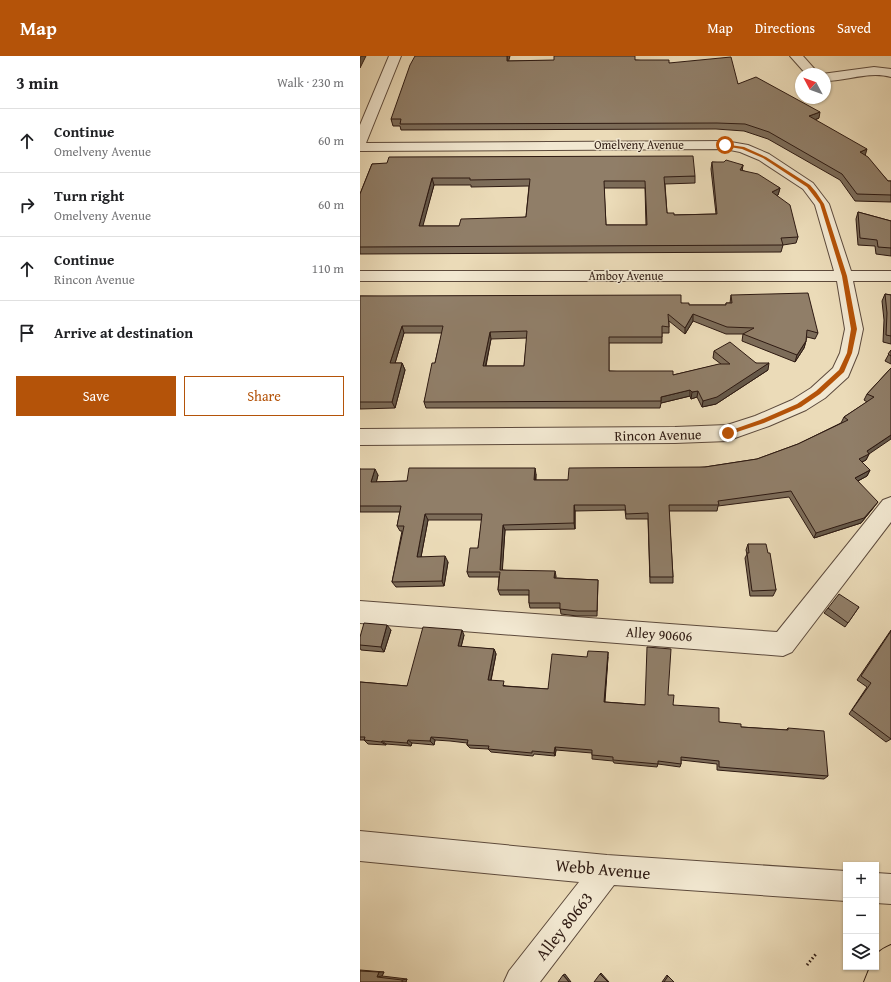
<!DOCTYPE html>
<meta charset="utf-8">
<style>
:root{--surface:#fff;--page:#f2f2f2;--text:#202124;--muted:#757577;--line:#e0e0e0;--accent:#b45309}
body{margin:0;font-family:"Gentium Book Plus",serif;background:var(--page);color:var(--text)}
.controls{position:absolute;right:12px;bottom:12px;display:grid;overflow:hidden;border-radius:0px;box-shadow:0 1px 3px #0004}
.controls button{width:36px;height:36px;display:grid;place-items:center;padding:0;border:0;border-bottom:1px solid var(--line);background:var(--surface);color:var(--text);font:20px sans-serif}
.compass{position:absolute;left:435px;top:12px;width:36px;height:36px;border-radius:50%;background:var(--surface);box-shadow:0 1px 3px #0004;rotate:311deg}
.stop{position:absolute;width:12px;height:12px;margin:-9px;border:3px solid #b45309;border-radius:50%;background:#fff}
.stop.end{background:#b45309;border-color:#fff;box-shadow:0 1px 4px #0008}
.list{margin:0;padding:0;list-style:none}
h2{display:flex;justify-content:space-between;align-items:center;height:52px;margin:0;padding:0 16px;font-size:17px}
h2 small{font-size:13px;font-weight:400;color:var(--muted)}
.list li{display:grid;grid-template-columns:26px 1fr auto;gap:12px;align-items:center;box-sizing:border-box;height:64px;padding:0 16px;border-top:1px solid var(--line)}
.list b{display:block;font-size:15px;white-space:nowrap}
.list p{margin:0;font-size:13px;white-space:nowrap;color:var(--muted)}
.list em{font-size:13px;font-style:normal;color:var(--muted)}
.actions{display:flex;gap:8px;padding:12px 16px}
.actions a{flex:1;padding:9px 0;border:1px solid var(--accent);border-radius:0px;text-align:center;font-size:14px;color:var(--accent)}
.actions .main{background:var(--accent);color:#fff}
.icon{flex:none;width:22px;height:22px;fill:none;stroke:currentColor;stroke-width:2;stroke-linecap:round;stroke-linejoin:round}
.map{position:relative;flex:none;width:531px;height:926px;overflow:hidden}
header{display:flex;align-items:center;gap:24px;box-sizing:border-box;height:56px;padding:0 20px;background:var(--accent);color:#fff}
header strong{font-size:19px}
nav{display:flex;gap:22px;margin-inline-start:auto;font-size:14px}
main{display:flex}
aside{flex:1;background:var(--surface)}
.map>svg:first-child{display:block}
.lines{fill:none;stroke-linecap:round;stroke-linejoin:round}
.minor-casing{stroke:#5d4a3c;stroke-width:2}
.major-casing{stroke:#2e1a12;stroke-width:2}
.path{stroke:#2e1a12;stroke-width:3;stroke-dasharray:1.5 2.5;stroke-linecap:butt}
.minor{fill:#f2e8d1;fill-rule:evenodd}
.major{fill:#ebdbb8;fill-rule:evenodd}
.wall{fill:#7c6c59;stroke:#2e1a12;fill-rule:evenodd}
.shaded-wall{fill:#655849;stroke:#2e1a12}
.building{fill:#907e68;stroke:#2e1a12;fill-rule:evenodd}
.route{fill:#b45309}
.labels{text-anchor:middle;stroke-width:3;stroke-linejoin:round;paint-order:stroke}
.far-street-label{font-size:12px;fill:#2e1a12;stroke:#f2e8d1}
.street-label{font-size:14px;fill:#2e1a12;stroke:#f2e8d1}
.near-street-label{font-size:17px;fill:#2e1a12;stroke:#f2e8d1}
</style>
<header>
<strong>Map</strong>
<nav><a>Map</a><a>Directions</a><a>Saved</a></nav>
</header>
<main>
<aside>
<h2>3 min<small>Walk · 230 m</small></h2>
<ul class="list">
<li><svg class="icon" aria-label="ahead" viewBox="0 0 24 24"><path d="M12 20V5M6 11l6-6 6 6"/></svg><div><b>Continue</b><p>Omelveny Avenue</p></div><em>60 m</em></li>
<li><svg class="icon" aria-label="right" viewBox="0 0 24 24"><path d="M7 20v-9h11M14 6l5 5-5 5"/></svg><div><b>Turn right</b><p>Omelveny Avenue</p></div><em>60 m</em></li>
<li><svg class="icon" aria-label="ahead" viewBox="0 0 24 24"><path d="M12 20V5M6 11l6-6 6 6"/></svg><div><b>Continue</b><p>Rincon Avenue</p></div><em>110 m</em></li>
<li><svg class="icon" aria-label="arrive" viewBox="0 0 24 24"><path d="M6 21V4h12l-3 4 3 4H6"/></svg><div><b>Arrive at destination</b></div></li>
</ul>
<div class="actions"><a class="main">Save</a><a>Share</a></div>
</aside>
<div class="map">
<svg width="531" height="926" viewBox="0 0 531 926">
<rect width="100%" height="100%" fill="#ebdbb8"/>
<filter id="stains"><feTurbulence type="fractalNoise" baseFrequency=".005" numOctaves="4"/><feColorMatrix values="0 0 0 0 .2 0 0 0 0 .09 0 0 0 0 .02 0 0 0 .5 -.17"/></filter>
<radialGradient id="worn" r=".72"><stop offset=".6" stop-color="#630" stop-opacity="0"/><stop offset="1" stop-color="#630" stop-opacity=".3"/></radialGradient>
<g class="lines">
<defs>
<path id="minor" d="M 29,0 L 41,0 L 6,87 L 365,85 L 388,89 L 409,98 L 453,127 L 469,148 L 491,215 L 531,215 L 531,225 L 493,225 L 503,273 L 498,297 L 488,321 L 465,342 L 446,354 L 409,370 L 375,382 L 368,385 L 315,387 L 0,389 L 0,373 L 315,371 L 367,369 L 395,360 L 432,344 L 451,332 L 473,312 L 480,297 L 485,273 L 477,225 L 0,225 L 0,215 L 474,215 L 455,149 L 443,133 L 399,104 L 380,96 L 365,93 L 0,95 L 0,69 Z
M 430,0 L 443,0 L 459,18 L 446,18 Z
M 514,11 L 531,13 L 531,21 C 508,15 488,25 465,25 L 465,18 L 462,18 Z
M 531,441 L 531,466 L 432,596 L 423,600 L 0,567 L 0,545 L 417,576 L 523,444 Z
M 0,775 L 247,799 L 486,815 L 486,845 L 254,829 L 180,926 L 144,926 L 149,915 L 219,826 L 0,805 Z
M 516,817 L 531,818 L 531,848 L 516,847 Z"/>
<path id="major" d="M 531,889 L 531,926 L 504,926 L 510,911 L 516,911 C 516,896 518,895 531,889 Z"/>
</defs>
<use href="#minor" class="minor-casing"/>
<use href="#major" class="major-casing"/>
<path class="path" d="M 447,909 L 456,898"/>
<use href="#minor" class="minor"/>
<use href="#major" class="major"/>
</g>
<path class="wall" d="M 275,4 L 309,7 L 378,28 L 459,62 L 455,64 L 505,99 L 528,125 L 531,125 L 531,146 L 495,145 L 480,124 L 408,83 L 384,75 L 356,73 L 41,74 L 40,70 L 33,70 L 31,63 L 149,5 Z
M 352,106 L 383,109 L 382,114 L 420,132 L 418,139 L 417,140 L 438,181 L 436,187 L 423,189 L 421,196 L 0,198 L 0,138 L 12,108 L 335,120 L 335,127 L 305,128 L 307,157 L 314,159 L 356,158 L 351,113 ZM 74,129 L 111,129 L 111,131 L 169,130 L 166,161 L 99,170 L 62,170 ZM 244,132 L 285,132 L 286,169 L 246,169 Z
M 498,156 L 531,165 L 531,200 L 516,198 L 515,190 L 498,189 L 496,163 Z
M 525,238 L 531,239 L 531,288 L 523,286 L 524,264 L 522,245 Z
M 371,239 L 458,277 L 455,283 L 447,281 L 444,292 L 435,306 L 382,285 L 383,278 L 366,278 L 333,265 L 325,278 L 309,265 L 309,277 L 302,277 L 302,287 L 249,287 L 249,315 L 313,319 L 361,308 L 353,302 L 354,295 L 396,307 L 408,314 L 356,348 L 342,351 L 337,341 L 331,343 L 330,340 L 301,347 L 300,352 L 66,352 L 64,346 L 75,307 L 82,277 L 44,277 L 35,307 L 42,307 L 45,314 L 35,352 L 0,353 L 0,240 L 321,247 L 329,249 L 366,249 L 366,247 L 370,247 ZM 167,282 L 164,310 L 126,310 L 131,283 Z
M 531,294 L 531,308 L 525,305 Z
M 531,312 L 509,398 L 506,404 L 502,406 L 510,414 L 507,420 L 498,425 L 514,451 L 501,467 L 454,482 L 429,441 L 358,450 L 357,455 L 309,455 L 313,521 L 313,527 L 290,527 L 288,463 L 266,463 L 265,454 L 215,455 L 215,473 L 145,474 L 142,514 L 196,520 L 195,522 L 238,524 L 237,560 L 217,560 L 201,558 L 200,552 L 170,552 L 169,547 L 169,539 L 140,539 L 138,534 L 139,521 L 109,521 L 107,516 L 118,492 L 122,464 L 68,464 L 61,501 L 88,506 L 84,530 L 36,531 L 32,526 L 42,475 L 40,475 L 37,470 L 40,456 L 0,456 L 0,413 L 18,419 L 16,426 L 47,425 L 176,418 L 176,424 L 208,424 L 345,411 L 397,403 L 438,388 L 481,367 L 484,361 L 507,346 L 504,344 L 507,338 Z
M 388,488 L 408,497 L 416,534 L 413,540 L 390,540 L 385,502 L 387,498 L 386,494 Z
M 499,551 L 485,571 L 464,557 L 468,552 Z
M 31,574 L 24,596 L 1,594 L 0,592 L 0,581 Z
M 531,574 L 531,683 L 526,686 L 489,658 L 507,631 L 497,624 Z
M 104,579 L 101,591 L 134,593 L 136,598 L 131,625 L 146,630 L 188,633 L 227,601 L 248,601 L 245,646 L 285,649 L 308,639 L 313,649 L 359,666 L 381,671 L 426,674 L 428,672 L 468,720 L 464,723 L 357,714 L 357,708 L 321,704 L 321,708 L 320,711 L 298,708 L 297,711 L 254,707 L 253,705 L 232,703 L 232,697 L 196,694 L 195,700 L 174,698 L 173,700 L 131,696 L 128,693 L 110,692 L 107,689 L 107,687 L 90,685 L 75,684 L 74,689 L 52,687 L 51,690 L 26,688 L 26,689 L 8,688 L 4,684 L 0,684 L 0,626 L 47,630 Z
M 0,914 L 24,916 L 22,920 L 47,923 L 46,926 L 0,926 Z
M 307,919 L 314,926 L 302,926 Z"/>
<path class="shaded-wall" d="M 1,0 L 6,0 L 0,12 L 0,2 Z
M 147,0 L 150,0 L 147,11 Z
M 460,56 L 459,62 L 447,67 L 449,60 Z
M 507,93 L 505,100 L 500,96 Z
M 383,109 L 382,116 L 380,114 Z
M 72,122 L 74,129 L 61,177 L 59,170 Z
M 420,132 L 418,139 L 410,143 L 412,136 Z
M 333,258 L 333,265 L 325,278 L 325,272 Z
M 42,270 L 44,277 L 33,314 L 30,307 Z
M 130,276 L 131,283 L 124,317 L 123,310 Z
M 446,285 L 444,292 L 435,306 L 437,299 Z
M 42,307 L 45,314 L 35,352 L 32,346 Z
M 409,307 L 408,314 L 356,348 L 342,351 L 343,345 Z
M 330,334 L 330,340 L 301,347 L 301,341 Z
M 338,335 L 337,341 L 331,343 L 332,336 Z
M 531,379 L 531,383 L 509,398 L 506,404 L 496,409 L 499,403 L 507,395 Z
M 175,412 L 176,418 L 175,430 L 174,424 Z
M 15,413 L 18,419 L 15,432 L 11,426 Z
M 510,414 L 507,420 L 492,428 L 495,422 Z
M 518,446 L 514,451 L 501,467 L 454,482 L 456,477 Z
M 214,449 L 215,455 L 215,473 L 214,467 Z
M 65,458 L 68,464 L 60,506 L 57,501 Z
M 143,469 L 145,474 L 142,520 L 140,514 Z
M 85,500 L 88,506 L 84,530 L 82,525 Z
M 195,515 L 196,520 L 195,528 L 194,522 Z
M 27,569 L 31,574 L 24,596 L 21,591 Z
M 102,574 L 104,579 L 100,595 L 98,590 Z
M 134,593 L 136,598 L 130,628 L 128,624 Z
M 248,596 L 248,601 L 244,650 L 244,646 Z
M 71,681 L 75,684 L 74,689 L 70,685 Z
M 48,684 L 52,687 L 51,690 L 47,687 Z
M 22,685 L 26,688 L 26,689 L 21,686 Z
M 195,691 L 196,694 L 195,700 L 194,697 Z
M 19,916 L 24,916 L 22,920 L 17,921 Z
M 241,917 L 249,926 L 248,926 L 240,918 Z
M 205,918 L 211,926 L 209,926 L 203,919 Z
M 47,923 L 46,926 L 42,926 L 42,924 Z"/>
<path class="building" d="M 55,0 L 147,0 L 147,5 L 194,4 L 194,0 L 275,0 L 275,4 L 309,4 L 309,7 L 371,1 L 378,28 L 396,21 L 460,56 L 449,60 L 507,93 L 500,96 L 508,101 L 528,125 L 531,125 L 531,139 L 497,138 L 482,118 L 409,76 L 385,68 L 357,67 L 40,68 L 41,63 L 31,63 L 50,9 Z
M 333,100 L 335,120 L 304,121 L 307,157 L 314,157 L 314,159 L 357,158 L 352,106 L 364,106 L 366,104 L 383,109 L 380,114 L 398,118 L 420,132 L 412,136 L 430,149 L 438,181 L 421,182 L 423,189 L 0,191 L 0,138 L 12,108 L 27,107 L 29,101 ZM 72,122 L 110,122 L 110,124 L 170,123 L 166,161 L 101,163 L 99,170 L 59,170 ZM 244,125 L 285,125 L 287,169 L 246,169 Z
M 498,156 L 531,165 L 531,192 L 518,191 L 517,184 L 500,182 Z
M 448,237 L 458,277 L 447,274 L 446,285 L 437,299 L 383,278 L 394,272 L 367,271 L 333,258 L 325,272 L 308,258 L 309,271 L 302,270 L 302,281 L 249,281 L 249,315 L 313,315 L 313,319 L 359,308 L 370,308 L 354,295 L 370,286 L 396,307 L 409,307 L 357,341 L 343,345 L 338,335 L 332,336 L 330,334 L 301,341 L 301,345 L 64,346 L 72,307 L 75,307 L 83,270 L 42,270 L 30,307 L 42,307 L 32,346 L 0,346 L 0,240 L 321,239 L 321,247 L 329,247 L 329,249 L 366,249 L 366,247 L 372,247 L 371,239 ZM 167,275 L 164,310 L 123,310 L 130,276 Z
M 525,238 L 531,239 L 531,280 L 526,279 L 527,257 Z
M 531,294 L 531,300 L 528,298 Z
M 531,312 L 531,379 L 507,395 L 509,398 L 499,403 L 510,414 L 495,422 L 518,446 L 504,462 L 456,477 L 431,435 L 358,445 L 359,449 L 309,449 L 313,521 L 290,521 L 288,457 L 266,458 L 265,449 L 214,449 L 214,467 L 143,469 L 140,514 L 195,515 L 194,522 L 238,524 L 237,555 L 217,555 L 200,553 L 200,547 L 169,547 L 169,534 L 138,534 L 140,516 L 107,516 L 110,492 L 118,492 L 122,458 L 65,458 L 57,501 L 85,500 L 82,525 L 32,526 L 44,470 L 37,470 L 41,450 L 0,450 L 0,413 L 15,413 L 11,426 L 47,425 L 49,412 L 175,412 L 174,424 L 208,424 L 209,412 L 345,411 L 397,403 L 438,388 L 488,364 L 484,361 L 514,341 L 507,338 Z
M 388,488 L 406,488 L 408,497 L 410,497 L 416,534 L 392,535 L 387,497 L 389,497 Z
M 479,538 L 499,551 L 488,567 L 468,552 Z
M 4,567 L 27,569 L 21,591 L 0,589 L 0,581 Z
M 63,571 L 102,574 L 98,590 L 134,593 L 128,624 L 144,625 L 143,630 L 188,633 L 192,598 L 227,601 L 228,595 L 248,596 L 244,646 L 285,649 L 287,591 L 311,593 L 308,639 L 314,639 L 313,649 L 359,652 L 359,666 L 381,668 L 381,671 L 428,674 L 428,672 L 464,675 L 468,720 L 359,711 L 359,705 L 321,701 L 321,708 L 298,705 L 298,708 L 253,704 L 253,701 L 232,699 L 232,694 L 195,691 L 194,697 L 172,695 L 172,697 L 128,693 L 129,690 L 107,689 L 108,684 L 86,682 L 71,681 L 70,685 L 48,684 L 47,687 L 22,685 L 21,686 L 4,684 L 5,681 L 0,681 L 0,626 L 47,630 Z
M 531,575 L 531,683 L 492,654 L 511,627 L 501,620 Z
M 0,915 L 19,916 L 17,921 L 42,924 L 42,926 L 0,926 Z
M 240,918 L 248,926 L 234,926 Z
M 203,919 L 209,926 L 198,926 Z
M 308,920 L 314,926 L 304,926 Z"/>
<path class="route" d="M 363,88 L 384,91 L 406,101 L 450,129 L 456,136 L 464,148 L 487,220 L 497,273 L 492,297 L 484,316 L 460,338 L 441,351 L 404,367 L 368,379 L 366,379 L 366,376 L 400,364 L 437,348 L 456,335 L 479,314 L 487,297 L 491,273 L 482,220 L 460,148 L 447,131 L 403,102 L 382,93 L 363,90 Z"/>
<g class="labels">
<g class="far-street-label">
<text x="279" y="93">Omelveny Avenue</text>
<text x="266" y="224">Amboy Avenue</text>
</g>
<g class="street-label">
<text transform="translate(298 379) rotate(-1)" y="5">Rincon Avenue</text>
<text transform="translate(299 578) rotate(4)" y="5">Alley 90606</text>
</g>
<g class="near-street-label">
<text transform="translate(243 813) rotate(5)" y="6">Webb Avenue</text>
<text transform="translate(204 870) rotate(-52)" y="6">Alley 80663</text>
</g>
</g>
<rect width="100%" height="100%" filter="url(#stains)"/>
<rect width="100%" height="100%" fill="url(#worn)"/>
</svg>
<div class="controls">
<button>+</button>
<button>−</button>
<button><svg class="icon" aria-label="layers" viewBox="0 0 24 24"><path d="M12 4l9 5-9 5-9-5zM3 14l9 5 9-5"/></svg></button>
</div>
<svg class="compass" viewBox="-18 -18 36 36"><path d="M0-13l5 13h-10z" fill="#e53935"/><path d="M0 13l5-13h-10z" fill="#757577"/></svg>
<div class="stop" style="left:365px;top:89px"></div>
<div class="stop end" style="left:368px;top:377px"></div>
</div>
</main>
